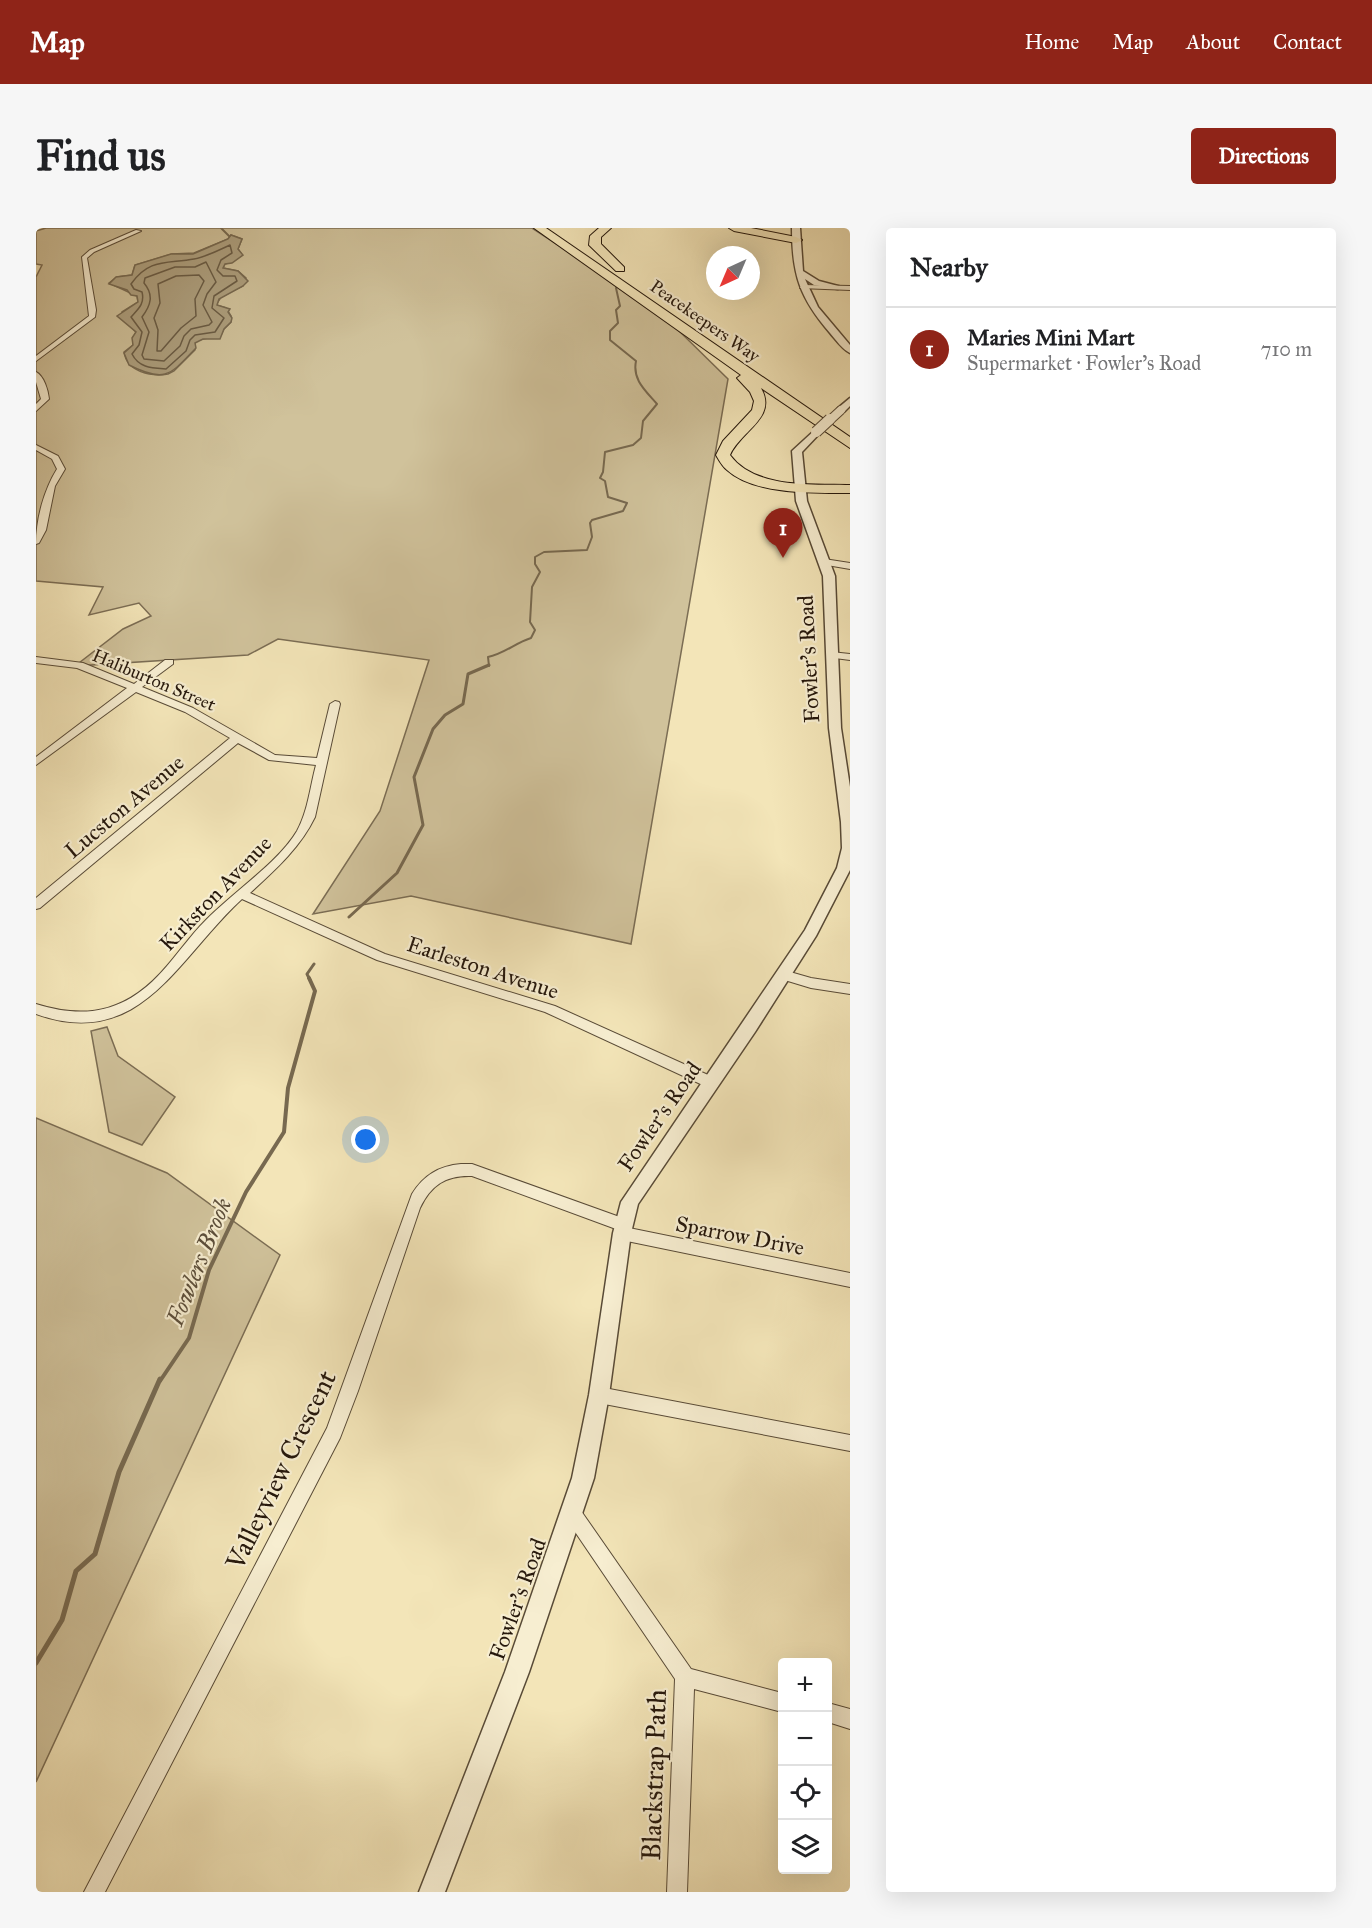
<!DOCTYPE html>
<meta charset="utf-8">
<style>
:root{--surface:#fff;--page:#f6f6f6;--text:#202124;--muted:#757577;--line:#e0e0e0;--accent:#8f2418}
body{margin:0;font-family:"IM FELL Great Primer",serif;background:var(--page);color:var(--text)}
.controls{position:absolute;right:18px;bottom:18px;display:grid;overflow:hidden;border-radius:6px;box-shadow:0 6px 24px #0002}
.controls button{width:54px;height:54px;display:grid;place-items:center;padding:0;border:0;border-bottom:2px solid var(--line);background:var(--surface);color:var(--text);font:30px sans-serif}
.compass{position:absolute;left:670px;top:18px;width:54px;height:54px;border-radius:50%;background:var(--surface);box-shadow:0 6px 24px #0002;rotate:224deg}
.you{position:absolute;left:330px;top:912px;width:21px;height:21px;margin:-15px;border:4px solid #fff;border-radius:50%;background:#1a73e8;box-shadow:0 0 0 9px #1a73e833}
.badge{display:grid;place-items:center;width:39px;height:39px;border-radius:50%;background:var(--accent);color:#fff;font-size:20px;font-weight:700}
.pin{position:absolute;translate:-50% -50px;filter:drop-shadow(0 2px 3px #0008)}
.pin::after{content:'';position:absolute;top:32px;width:21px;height:18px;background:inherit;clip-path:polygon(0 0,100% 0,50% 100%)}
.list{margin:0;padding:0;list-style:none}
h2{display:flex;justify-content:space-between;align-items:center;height:78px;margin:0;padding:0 24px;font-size:26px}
h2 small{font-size:20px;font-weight:400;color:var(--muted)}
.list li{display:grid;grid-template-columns:39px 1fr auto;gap:18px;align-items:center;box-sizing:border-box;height:84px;padding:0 24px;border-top:2px solid var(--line)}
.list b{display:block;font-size:22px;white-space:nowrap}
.list p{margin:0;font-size:20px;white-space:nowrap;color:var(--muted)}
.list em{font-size:20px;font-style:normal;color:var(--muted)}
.icon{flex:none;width:33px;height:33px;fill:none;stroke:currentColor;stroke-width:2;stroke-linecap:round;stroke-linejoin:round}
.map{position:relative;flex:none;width:814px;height:1664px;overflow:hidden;border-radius:6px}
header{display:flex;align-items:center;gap:36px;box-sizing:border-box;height:84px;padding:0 30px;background:var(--accent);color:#fff}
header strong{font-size:28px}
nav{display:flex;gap:33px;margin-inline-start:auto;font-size:21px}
.intro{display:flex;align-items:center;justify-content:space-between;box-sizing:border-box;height:144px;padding:0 36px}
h1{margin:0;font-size:42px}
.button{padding:15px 27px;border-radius:6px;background:var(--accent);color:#fff;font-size:21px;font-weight:700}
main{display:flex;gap:36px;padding:0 36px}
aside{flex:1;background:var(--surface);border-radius:6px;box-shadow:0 6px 24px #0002}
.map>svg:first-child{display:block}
.green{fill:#d0c29b;stroke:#7b6d54;stroke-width:1.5;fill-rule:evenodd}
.water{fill:#ad9f7e;stroke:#776950;stroke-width:1.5}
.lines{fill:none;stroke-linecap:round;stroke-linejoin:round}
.shore{stroke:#6a5c45;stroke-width:1.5}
.stream-far3{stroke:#776950;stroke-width:2}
.stream-far2{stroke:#776950;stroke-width:3}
.stream-far1{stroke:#776950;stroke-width:4}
.stream{stroke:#776950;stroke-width:5}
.minor-casing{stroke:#594b37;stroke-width:2}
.tertiary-casing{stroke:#594b37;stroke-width:3}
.motorway-casing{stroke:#26180c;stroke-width:2}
.minor{fill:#f7eed1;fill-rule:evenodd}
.tertiary{fill:#f7eed1;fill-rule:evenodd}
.motorway{fill:#f3e5b8;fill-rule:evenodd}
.tertiary-bridge-far1-casing{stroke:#594b37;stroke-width:10;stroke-linecap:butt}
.tertiary-bridge-casing{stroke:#594b37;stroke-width:12;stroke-linecap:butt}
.tertiary-bridge-far1{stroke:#f7eed1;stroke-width:8}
.tertiary-bridge{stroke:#f7eed1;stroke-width:10}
.labels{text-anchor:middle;stroke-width:4.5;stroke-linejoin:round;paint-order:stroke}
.far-street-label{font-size:18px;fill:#26180c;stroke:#f7eed1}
.street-label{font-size:22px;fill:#26180c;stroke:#f7eed1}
.water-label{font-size:24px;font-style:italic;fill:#5c4e3a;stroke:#f7eed1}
.near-street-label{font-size:27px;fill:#26180c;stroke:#f7eed1}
</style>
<header>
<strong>Map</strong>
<nav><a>Home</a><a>Map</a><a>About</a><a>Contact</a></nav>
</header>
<div class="intro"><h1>Find us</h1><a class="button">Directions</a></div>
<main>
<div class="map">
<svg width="814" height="1664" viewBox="0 0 814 1664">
<rect width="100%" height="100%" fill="#f3e5b8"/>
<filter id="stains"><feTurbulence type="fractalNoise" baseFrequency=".00333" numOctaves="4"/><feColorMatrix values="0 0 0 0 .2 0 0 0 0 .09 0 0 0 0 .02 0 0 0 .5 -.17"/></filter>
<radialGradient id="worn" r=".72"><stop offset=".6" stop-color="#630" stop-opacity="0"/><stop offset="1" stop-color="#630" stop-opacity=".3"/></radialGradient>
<path class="green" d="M 10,0 L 496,0 L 580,55 L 638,98 L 692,151 L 595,716 L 375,668 L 277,686 L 344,583 L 393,432 L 242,411 L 212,427 L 39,438 L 87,401 L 115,388 L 103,375 L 53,387 L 67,359 L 0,353 L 0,49 L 6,37 L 0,36 L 0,3 ZM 195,7 L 206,11 L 202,21 L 206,27 L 196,34 L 189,36 L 187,40 L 202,43 L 210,50 L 207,58 L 185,69 L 180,77 L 190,80 L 195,88 L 195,94 L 188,101 L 185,107 L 163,112 L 159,115 L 159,122 L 138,143 L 132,146 C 115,149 91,144 88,124 L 97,117 L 97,110 L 100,104 L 87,91 L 86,84 L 102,74 L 101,68 L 73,55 L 81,49 L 96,47 L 99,37 L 136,26 L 158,25 L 192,11 Z
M 71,799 L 82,828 L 139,869 L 106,917 L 73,904 L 55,803 Z
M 0,890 L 131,945 L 244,1027 L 0,1554 Z"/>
<path class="water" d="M 195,7 L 206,11 L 202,21 L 207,27 L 196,35 L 189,36 L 187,40 L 202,43 L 212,53 L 207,58 L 183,71 L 181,77 L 194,81 L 192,84 L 196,90 L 195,94 L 188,101 L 184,111 L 167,111 L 159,115 L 160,120 C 135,146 130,156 93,137 L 88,125 L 97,117 L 96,110 L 100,104 L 81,88 L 102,74 L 101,68 L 95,67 L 91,62 L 73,56 L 80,49 L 96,47 L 99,37 L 135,26 L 157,26 L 192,11 Z"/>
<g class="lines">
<path class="shore" d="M 194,17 L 196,25 L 185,32 L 181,42 L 187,48 L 199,48 L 201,53 L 178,68 L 176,80 L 188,90 L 179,104 L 159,107 L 154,112 L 150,123 L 130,141 C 116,140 103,140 96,126 L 103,117 L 106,104 L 95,89 C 102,81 109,76 106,64 L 98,61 L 95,56 C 113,30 131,36 158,31 C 170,29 183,22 194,17 Z
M 170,34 L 180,54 L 171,66 L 167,77 L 176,94 L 173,97 L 155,101 L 148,108 L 144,118 L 128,133 L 108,131 L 106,127 L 113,104 L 106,89 C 115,77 118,67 108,55 L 109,50 L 139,39 L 159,39 Z
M 163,47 L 168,53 L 159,71 L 160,88 L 145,100 L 125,123 L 121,123 L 122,102 L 118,90 L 124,75 L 122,56 L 140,48 Z"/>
<path class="stream-far3" d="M 185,0 L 193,8
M 453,438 L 452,429 C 468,426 479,415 495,410 L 499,402 L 494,394 L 496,359 L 504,344 L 499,336 L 499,329 L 508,324 L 551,322 L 556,309 L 554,295 L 556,292 L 587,283 L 591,275 L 572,269 L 569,253 L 564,250 L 567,244 L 569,224 L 597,217 L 605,210 L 607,193 L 621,176 C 610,163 596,152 600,133 L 574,112 L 574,103 L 582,95 L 580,82 L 584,78 L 580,60"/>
<path class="stream-far2" d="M 313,689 L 361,645 L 387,597 L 378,549 L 397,501 L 409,487 L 427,476 L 432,446 L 453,437
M 274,752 L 271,746 L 278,736"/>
<path class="stream-far1" d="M 124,1153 L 153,1110 L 173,1042 L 210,964 L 248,904 L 252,860 L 279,763 L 273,750"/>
<path class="stream" d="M 0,1435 L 26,1392 L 40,1343 L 59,1326 L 83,1244 L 124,1151"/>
<defs>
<path id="minor" d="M 100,2 L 105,3 L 58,24 L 51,30 L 60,82 L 59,89 L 0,133 L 0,128 L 53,88 L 46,29 L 54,22 Z
M 766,57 L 814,58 L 814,62 L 764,60 Z
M 0,144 C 8,148 12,162 13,171 L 0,183 L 0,176 L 5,171 L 0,154 Z
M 0,217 L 22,228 L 29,241 L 19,258 L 10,302 L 3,315 L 0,316 C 0,291 8,262 21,241 L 16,231 L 0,222 Z
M 788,331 L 814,335 L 814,341 L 785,336 L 783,334 Z
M 795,424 L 814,426 L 814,432 L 791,429 L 791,425 Z
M 0,429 L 47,435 L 98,456 L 129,432 L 137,432 L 137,436 L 106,459 L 157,480 L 239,527 L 281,530 L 294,476 L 299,473 L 303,474 L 304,476 L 279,589 C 264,620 239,642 214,665 L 349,726 L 519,778 L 681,851 L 683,855 L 681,859 L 671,859 L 509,784 L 341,732 L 206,671 C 142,729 105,824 0,786 L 0,776 C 54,793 94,782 131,738 C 144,723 155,707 169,693 C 196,665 242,635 261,603 C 272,583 274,559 280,537 L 233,532 L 202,515 L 4,680 L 0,681 L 0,670 L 194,510 L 149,484 L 100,464 L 0,537 L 0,529 L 91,460 L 41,440 L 0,435 Z
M 747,742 L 775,750 L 814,756 L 814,766 L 775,760 L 742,750 L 741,747 Z
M 425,936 L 436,936 L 592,992 L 594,997 L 593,1000 L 814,1045 L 814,1059 L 586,1012 L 581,1010 L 578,1005 L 580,1001 L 436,948 C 410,947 395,957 384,980 L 322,1163 L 304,1210 L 69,1664 L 48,1664 L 291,1200 L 376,966 C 388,947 403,938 425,936 Z
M 563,1159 L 814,1207 L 814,1223 L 563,1175 L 557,1173 L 555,1167 L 557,1161 Z
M 537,1277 L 543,1280 L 655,1441 L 746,1465 L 746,1484 L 658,1461 L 651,1664 L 631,1664 L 639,1451 L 531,1292 L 528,1286 L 531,1280 Z
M 792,1475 L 814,1481 L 814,1501 L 792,1494 Z"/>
<path id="tertiary" d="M 756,0 L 764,0 L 767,43 L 783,53 L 806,59 L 802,61 L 778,57 L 769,51 L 782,79 L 814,117 L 814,125 C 806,121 800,112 794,105 C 764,70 756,47 756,0 Z
M 814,170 L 814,178 L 808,184 L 802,184 L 802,180 Z
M 780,201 L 785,204 L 766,224 L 771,273 L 799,348 L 805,500 L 814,559 L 814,642 L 780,708 L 719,804 L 602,976 L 595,1005 L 573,1167 L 558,1250 L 493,1444 L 409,1664 L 383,1664 L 469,1444 L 536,1250 L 553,1167 L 577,1005 L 585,974 L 769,702 L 801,640 L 806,620 L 805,594 L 793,500 L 787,348 L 760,273 L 756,223 Z"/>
<path id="motorway" d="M 498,0 L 510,0 L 814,209 L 814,220 L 725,160 C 742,190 705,202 694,227 C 719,261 777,256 814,257 L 814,265 C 779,265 718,267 691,242 C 686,238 683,232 680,227 L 687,213 L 716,182 L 718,173 L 714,164 L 701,150 L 705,147 Z
M 563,0 L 575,0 L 565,9 L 565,16 L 588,39 L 588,43 L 580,43 L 553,17 L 554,8 Z
M 693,0 L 715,0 L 760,9 L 766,12 L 760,15 L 698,3 Z"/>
</defs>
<use href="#minor" class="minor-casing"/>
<use href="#tertiary" class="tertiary-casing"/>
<use href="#motorway" class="motorway-casing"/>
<use href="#minor" class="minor"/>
<use href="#tertiary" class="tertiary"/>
<use href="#motorway" class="motorway"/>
<defs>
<path id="tertiary-bridge-far1" d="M 793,193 L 805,182"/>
<path id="tertiary-bridge" d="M 780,204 L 794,191"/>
</defs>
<use href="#tertiary-bridge-far1" class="tertiary-bridge-far1-casing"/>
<use href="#tertiary-bridge" class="tertiary-bridge-casing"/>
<use href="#tertiary-bridge-far1" class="tertiary-bridge-far1"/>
<use href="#tertiary-bridge" class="tertiary-bridge"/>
</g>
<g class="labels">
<g class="far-street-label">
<text transform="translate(669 93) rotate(35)" y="6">Peacekeepers Way</text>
<text transform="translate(118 452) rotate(23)" y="6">Haliburton Street</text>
</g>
<g class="street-label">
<text transform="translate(772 431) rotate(-93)" y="8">Fowler's Road</text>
<text transform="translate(88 578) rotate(-40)" y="8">Lucston Avenue</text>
<text transform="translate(179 665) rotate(-46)" y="8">Kirkston Avenue</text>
<text transform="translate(447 739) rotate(18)" y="8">Earleston Avenue</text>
<text transform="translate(623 888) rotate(-55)" y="8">Fowler's Road</text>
<text transform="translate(704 1007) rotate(11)" y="8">Sparrow Drive</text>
<text transform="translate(481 1371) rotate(-70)" y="8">Fowler's Road</text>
</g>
<g class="water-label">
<text transform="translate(163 1034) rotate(-68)" y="8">Fowlers Brook</text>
</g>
<g class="near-street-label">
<text transform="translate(245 1242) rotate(-64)" y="9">Valleyview Crescent</text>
<text transform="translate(618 1547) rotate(-88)" y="9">Blackstrap Path</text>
</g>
</g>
<rect width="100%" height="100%" filter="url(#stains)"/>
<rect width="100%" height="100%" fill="url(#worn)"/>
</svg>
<div class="controls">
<button>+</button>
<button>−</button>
<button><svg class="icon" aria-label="locate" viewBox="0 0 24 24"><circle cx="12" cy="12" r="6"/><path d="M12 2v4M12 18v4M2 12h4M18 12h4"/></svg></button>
<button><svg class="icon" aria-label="layers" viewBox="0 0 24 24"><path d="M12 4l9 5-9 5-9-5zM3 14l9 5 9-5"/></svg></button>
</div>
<svg class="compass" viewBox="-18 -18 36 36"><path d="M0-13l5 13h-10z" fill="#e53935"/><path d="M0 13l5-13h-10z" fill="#757577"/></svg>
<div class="you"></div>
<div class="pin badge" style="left:747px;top:330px">1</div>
</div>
<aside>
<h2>Nearby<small></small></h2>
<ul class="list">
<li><span class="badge">1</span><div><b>Maries Mini Mart</b><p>Supermarket · Fowler's Road</p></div><em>710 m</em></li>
</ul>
</aside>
</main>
